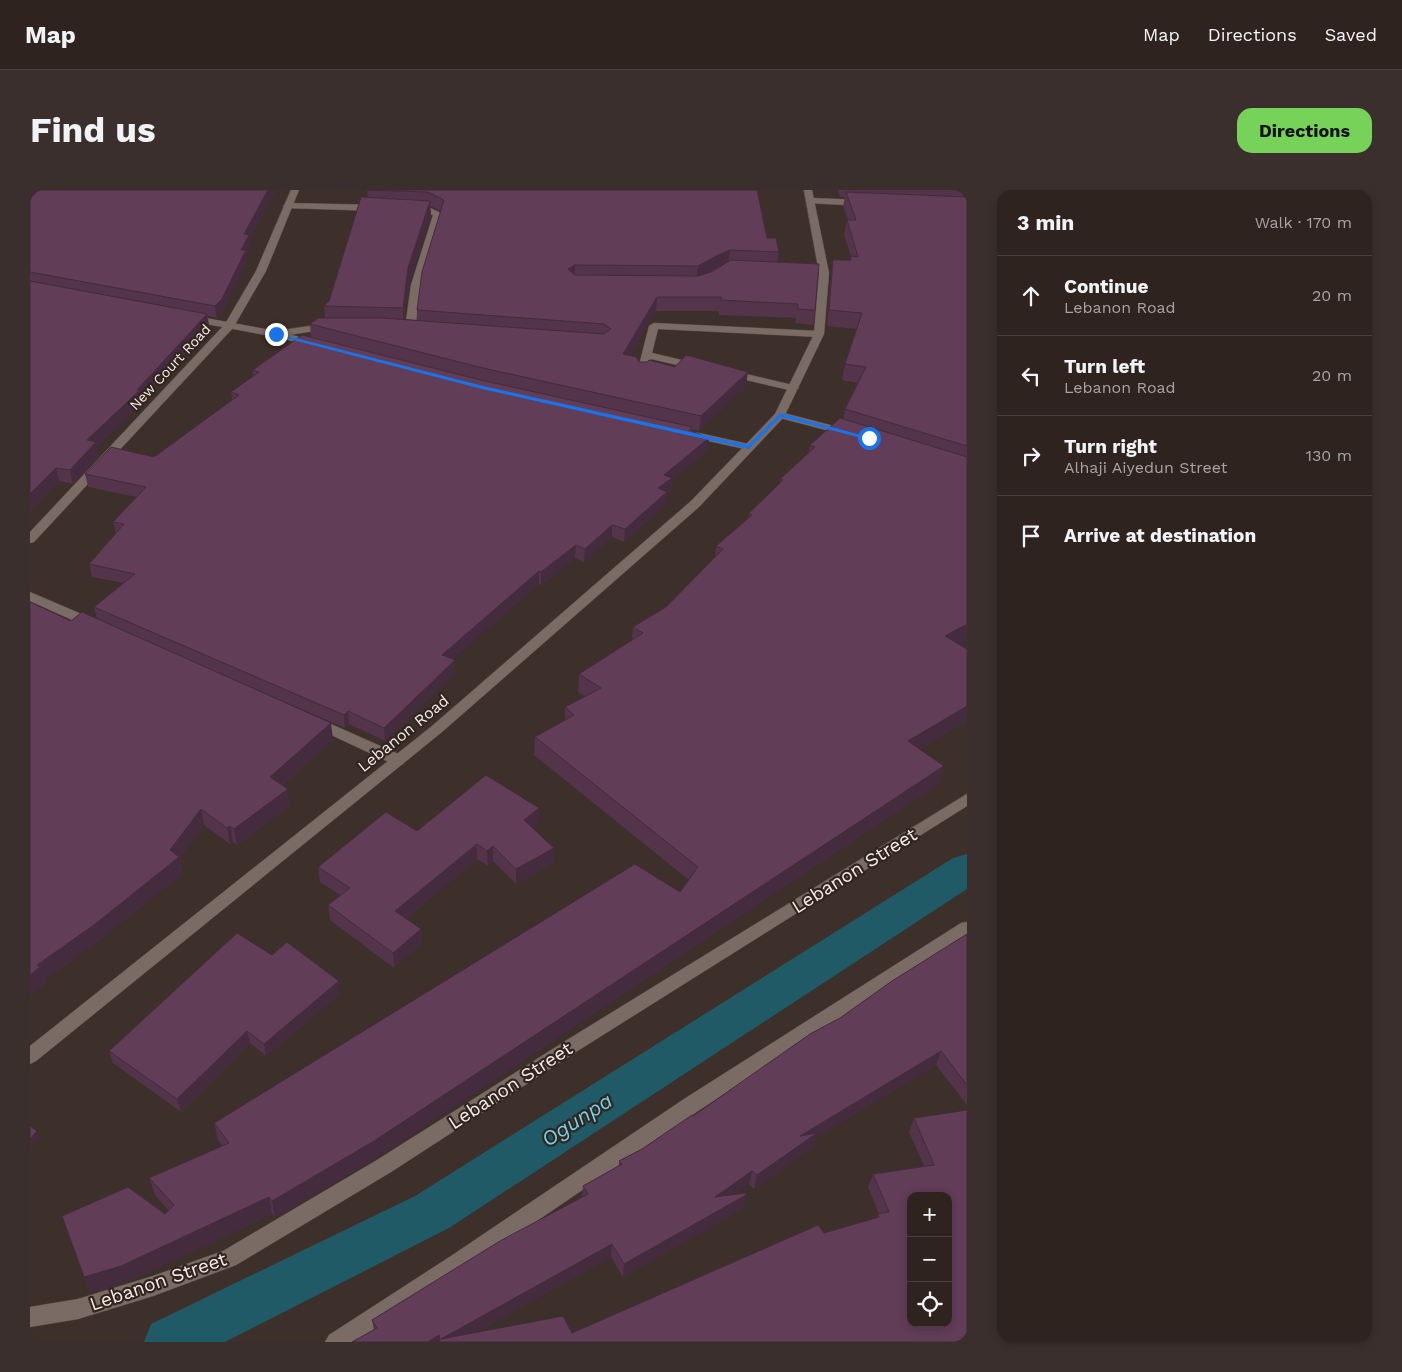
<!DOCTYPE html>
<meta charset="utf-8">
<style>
:root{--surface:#2e231f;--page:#3a2f2c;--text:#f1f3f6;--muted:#a7a4a4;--line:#49403d;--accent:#77d259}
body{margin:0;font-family:"Work Sans",sans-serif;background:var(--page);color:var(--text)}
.controls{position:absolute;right:15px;bottom:15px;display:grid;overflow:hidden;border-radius:10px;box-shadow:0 2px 8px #0003}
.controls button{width:45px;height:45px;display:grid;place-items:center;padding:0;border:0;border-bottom:1px solid var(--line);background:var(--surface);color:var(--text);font:25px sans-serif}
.stop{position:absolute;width:15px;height:15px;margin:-11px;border:4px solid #1a73e8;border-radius:50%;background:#fff}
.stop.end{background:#1a73e8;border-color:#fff;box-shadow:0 1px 5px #0008}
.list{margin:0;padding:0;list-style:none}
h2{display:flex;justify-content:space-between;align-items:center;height:65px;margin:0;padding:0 20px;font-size:21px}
h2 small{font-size:16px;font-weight:400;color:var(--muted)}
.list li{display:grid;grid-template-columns:32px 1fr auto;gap:15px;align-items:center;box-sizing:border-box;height:80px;padding:0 20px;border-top:1px solid var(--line)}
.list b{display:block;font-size:19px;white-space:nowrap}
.list p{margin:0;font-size:16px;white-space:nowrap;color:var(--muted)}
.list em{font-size:16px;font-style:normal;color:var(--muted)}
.icon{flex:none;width:28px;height:28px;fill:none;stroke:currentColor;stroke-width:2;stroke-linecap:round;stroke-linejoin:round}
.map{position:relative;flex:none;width:937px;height:1152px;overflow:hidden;border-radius:15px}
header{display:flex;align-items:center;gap:30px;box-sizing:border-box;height:70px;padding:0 25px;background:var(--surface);border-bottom:1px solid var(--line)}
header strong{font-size:24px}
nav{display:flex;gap:28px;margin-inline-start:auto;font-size:18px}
.intro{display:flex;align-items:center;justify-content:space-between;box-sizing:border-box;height:120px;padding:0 30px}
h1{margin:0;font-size:35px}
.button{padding:12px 22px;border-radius:15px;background:var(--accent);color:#111;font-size:18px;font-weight:700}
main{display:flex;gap:30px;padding:0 30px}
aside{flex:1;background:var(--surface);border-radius:15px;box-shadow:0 2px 8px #0003}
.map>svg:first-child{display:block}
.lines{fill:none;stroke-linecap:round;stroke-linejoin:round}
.canal{fill:#205a67;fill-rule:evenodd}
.lane-casing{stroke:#594e49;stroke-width:1}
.street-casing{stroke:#594e49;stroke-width:1}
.secondary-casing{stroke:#594e49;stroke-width:1}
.lane{fill:#7b6b65;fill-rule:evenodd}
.street{fill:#7b6b65;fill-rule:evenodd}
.secondary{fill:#7b6b65;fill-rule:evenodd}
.wall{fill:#53344b;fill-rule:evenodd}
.shaded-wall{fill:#442b3d}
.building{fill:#613d57;stroke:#442b3d;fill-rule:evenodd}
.route{fill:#1a73e8}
.labels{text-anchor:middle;stroke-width:4.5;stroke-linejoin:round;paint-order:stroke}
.far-street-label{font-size:14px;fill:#f4ebe7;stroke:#322520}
.street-label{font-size:16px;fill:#f4ebe7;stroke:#322520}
.near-street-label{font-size:19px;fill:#f4ebe7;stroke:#322520}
.near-water-label{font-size:21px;font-style:italic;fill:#74d0e5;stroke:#322520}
</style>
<header>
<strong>Map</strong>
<nav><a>Map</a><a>Directions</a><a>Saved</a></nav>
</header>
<div class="intro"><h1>Find us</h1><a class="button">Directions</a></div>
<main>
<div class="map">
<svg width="937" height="1152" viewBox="0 0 937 1152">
<rect width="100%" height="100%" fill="#3d2f29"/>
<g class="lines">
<path class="canal" d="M 937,664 L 937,699 L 419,1038 L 195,1152 L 114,1152 L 121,1134 L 385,1006 L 923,668 Z"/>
<defs>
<path id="lane" d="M 258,13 L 348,15 L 353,18 L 348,21 L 255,18 L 253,16 Z
M 381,16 L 398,17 L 413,24 L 391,95 L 385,138 L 380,141 L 375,138 L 381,95 L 403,25 L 378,21 L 378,17 Z
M 300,133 L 305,136 L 304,138 L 246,147 L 241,144 L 246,141 Z
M 624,133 L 789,141 L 794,144 L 789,147 L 628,139 L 622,163 L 673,175 L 674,177 L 669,180 L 621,169 L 616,185 L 608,185 L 607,183 L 619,136 Z
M 699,180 L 767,196 L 769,198 L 763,201 L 695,185 L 694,183 L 695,181 Z"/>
<path id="street" d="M 781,8 L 834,10 L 839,13 L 834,16 L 778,13 L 776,11 Z
M 159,125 L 246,141 L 289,152 L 290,154 L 285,157 L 246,147 L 155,130 L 154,128 L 155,126 Z
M 750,222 L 823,241 L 825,243 L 819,246 L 746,227 L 744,225 L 746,223 Z
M 660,241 L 723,255 L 725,257 L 719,260 L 656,246 L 654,244 Z
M 0,402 L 70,432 L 72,435 L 70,438 L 60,438 L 0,411 Z
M 285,527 L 373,566 L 375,570 L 373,574 L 368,575 L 363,574 L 280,535 L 278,532 L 280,529 Z
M 937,604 L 937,616 L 549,860 L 361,982 L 206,1075 L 123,1106 L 48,1129 L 0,1137 L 0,1117 L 48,1109 L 123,1086 L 193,1061 L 347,970 L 537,850 Z
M 937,732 L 937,746 L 668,921 L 435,1080 L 325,1152 L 295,1152 L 299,1145 L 421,1066 L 654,909 L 931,733 Z"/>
<path id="secondary" d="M 261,0 L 269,0 L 236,81 L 203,138 L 4,352 L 0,353 L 0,342 L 195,134 L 226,81 Z
M 774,0 L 782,0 L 799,83 L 794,144 L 754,227 L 669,317 L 412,542 L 6,871 L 0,874 L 0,856 L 402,536 L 661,311 L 745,224 L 784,144 L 789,83 Z"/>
</defs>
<use href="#lane" class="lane-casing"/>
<use href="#street" class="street-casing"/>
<use href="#secondary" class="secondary-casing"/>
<use href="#lane" class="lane"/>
<use href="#street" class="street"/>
<use href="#secondary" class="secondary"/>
</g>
<path class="wall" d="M 3,0 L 246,0 L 220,49 L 221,56 L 217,64 L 217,72 L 193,121 L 187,128 L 178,126 L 179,137 L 111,210 L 112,213 L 67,257 L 69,266 L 43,294 L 29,291 L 0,321 L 0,3 Z
M 337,0 L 727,0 L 737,48 L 749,62 L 747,72 L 785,120 L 783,135 L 765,133 L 766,128 L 689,125 L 689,121 L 626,121 L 600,165 L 609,172 L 716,196 L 669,241 L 662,239 L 662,242 L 678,260 L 642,290 L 641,301 L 637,304 L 636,314 L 594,352 L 582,347 L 554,372 L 545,368 L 511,395 L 509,394 L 423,469 L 425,470 L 425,483 L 355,551 L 319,534 L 315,538 L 190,484 L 303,549 L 252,595 L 260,615 L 207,655 L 203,652 L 200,654 L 174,635 L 150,668 L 153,683 L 68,751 L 15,790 L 16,793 L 0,806 L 41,431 L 67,429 L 64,417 L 93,393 L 62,387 L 59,374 L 86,344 L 83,332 L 106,307 L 58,297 L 55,284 L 124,267 L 202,210 L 201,202 L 223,186 L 223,180 L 281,147 L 280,134 L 295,128 L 294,116 L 299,111 L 338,8 ZM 400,16 L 411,21 L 387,120 L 387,130 L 374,129 L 379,94 L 401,26 Z
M 808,0 L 937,0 L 937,450 L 929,454 L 937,531 L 890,559 L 909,594 L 346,968 L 245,1028 L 242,1024 L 97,1092 L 61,1103 L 54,1087 L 135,1024 L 138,1020 L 125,1005 L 119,988 L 192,956 L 188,950 L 184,933 L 650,702 L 659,690 L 504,565 L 505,547 L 535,530 L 535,517 L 556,507 L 548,502 L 549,484 L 602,450 L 603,437 L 636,417 L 685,367 L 686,356 L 718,328 L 719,323 L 750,294 L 750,289 L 778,263 L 780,255 L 813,229 L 815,219 L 828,193 L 812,190 L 815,174 L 826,139 L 797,136 L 801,85 L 803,70 L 820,70 L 821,66 L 814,45 L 817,30 L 818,30 L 813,16 L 815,7 L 810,7 Z
M 509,618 L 508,633 L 502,638 L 524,658 L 523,673 L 486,694 L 463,671 L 458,676 L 447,669 L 376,728 L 391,754 L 364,778 L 300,730 L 298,715 L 310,705 L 290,692 L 288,677 L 387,641 Z
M 937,744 L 937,915 L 906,875 L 785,948 L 783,957 L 724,999 L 719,994 L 705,1004 L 713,1018 L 593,1087 L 581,1067 L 445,1143 L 542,1143 L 794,1043 L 846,1028 L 848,1024 L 849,1024 L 838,997 L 843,984 L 894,976 L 879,942 L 884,928 L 937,920 L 937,1152 L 322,1152 L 344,1140 L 342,1130 L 552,1007 L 553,996 L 589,976 L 589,971 L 612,959 L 663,926 Z
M 242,765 L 310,804 L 236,866 L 220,853 L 151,922 L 83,873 L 79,861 Z"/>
<path class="shaded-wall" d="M 238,0 L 246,0 L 220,49 L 221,56 L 217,64 L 217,72 L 193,121 L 187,128 L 185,116 L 211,60 L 214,44 Z
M 400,11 L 401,26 L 379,94 L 373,134 L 373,118 L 378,78 Z
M 700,60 L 698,74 L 686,78 L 666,90 L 668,76 L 688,65 Z
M 545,75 L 544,89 L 538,79 Z
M 627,107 L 626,121 L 592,178 L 593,164 Z
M 177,124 L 179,137 L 111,210 L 112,213 L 67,257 L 69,266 L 43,294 L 40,280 L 57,250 L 107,200 Z
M 718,182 L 716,196 L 669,241 L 671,226 Z
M 679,248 L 678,260 L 642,290 L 641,301 L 637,304 L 636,314 L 594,352 L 595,339 L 628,298 L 634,285 Z
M 26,278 L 29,291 L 0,321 L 0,304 Z
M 582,335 L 582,347 L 554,372 L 555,359 Z
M 546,355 L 545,368 L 511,395 L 511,382 Z
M 509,381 L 509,394 L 413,478 L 412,465 Z
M 937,434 L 937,450 L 910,463 L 915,446 Z
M 425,470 L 425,483 L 355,551 L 354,538 Z
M 937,516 L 937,531 L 873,569 L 878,551 Z
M 318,521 L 319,534 L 315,538 L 314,525 Z
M 301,533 L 303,549 L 242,603 L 240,587 Z
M 914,576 L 909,594 L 346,968 L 245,1028 L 242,1011 Z
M 258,599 L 260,615 L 207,655 L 204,639 Z
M 509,618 L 508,633 L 493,645 L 494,630 Z
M 171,619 L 174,635 L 150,668 L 153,683 L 68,751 L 15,790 L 16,793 L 0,806 L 0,785 L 7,775 L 140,660 Z
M 200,636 L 203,652 L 200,654 L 197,638 Z
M 447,654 L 447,669 L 367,735 L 365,721 Z
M 463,656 L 463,671 L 458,676 L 457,661 Z
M 524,658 L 523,673 L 486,694 L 486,679 Z
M 391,739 L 391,754 L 364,778 L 363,763 Z
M 309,791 L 310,804 L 236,866 L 234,854 Z
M 217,841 L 220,853 L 151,922 L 147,909 Z
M 911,861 L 906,875 L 785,948 L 783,957 L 724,999 L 727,985 L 770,946 Z
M 7,941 L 10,948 L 0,958 L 0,949 Z
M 722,981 L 719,994 L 683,1020 L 685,1007 Z
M 716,1005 L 713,1018 L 593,1087 L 594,1074 Z
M 239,1007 L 242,1024 L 97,1092 L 61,1103 L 54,1087 Z
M 582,1054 L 581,1067 L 429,1152 L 411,1149 Z
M 409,1145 L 409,1152 L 398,1152 Z"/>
<path class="building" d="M 3,0 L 238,0 L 214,44 L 219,45 L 211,60 L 216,60 L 192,109 L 185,116 L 0,82 L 0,3 Z
M 337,0 L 727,0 L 737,48 L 746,48 L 749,62 L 700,60 L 688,65 L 668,76 L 545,75 L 538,79 L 545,85 L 668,86 L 681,82 L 701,70 L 789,74 L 785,120 L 768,119 L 768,114 L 690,110 L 692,107 L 627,107 L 593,164 L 606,167 L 609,172 L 617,172 L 619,170 L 645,177 L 656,165 L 718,182 L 671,226 L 453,178 L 280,134 L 288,128 L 352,128 L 574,144 L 581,139 L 574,134 L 387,120 L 392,82 L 414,10 L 398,2 Z
M 816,2 L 937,7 L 937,256 L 815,219 L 836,177 L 815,174 L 832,123 L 799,120 L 803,70 L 821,70 L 821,66 L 828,67 L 817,30 L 826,30 Z
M 331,7 L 400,11 L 378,78 L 373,118 L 294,116 L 299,111 Z
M 0,91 L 177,124 L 107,200 L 110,200 L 57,250 L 66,252 L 40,280 L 26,278 L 0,304 Z
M 272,145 L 451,190 L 662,237 L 659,240 L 679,248 L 634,285 L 642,288 L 628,298 L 637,302 L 595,339 L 582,335 L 555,359 L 546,355 L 511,382 L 509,381 L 412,465 L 425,470 L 354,538 L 318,521 L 314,525 L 64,417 L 105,384 L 59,374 L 94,334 L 83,332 L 116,297 L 55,284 L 81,257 L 124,267 L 209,205 L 201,202 L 229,182 L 223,180 Z
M 810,228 L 937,267 L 937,434 L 915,446 L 937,459 L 937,516 L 878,551 L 914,576 L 344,951 L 242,1011 L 239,1007 L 91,1076 L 54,1087 L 32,1026 L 98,997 L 135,1024 L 144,1015 L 119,988 L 199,953 L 184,933 L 605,674 L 650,702 L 668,677 L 505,547 L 544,525 L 535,517 L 571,498 L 549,484 L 613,443 L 603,437 L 636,417 L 693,359 L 686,356 L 722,325 L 719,323 L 753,290 L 750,289 L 785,257 L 780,255 Z
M 0,412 L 41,431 L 52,422 L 301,533 L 240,587 L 258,599 L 204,639 L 200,636 L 197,638 L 171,619 L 140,660 L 149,667 L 64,735 L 7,775 L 10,777 L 0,785 Z
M 456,585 L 509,618 L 494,630 L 524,658 L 486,679 L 463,656 L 457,661 L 447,654 L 365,721 L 391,739 L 363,763 L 298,715 L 320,698 L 288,677 L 356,622 L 387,641 Z
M 207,743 L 242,765 L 257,752 L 309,791 L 234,854 L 217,841 L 147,909 L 79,861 Z
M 937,744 L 937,895 L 911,861 L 770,946 L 787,943 L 727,985 L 722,981 L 685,1007 L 715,1003 L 716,1005 L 594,1074 L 582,1054 L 411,1149 L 533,1126 L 542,1143 L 788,1035 L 794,1043 L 849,1027 L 848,1024 L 859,1022 L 843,984 L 904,975 L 884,928 L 937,920 L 937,1152 L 410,1152 L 409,1145 L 398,1152 L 322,1152 L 347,1138 L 342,1130 L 470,1051 L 558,1004 L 553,996 L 592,974 L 589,971 L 612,959 L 662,925 L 663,926 L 780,844 L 810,828 L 862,791 ZM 881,1006 L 918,1006 L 918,1133 L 881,1133 Z
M 0,936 L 7,941 L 0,949 Z"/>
<path class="route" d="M 246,143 L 453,196 L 718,255 L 750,223 L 842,248 L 839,250 L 751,227 L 719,259 L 452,199 L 244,145 Z"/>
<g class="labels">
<g class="far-street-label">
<text transform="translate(140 177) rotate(-47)" y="5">New Court Road</text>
</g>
<g class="street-label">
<text transform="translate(373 543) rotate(-39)" y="6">Lebanon Road</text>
</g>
<g class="near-street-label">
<text transform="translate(824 680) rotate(-32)" y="7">Lebanon Street</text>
<text transform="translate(480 895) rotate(-33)" y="7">Lebanon Street</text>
<text transform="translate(128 1091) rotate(-19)" y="7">Lebanon Street</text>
</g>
<g class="near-water-label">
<text transform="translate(547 930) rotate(-33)" y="7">Ogunpa</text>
</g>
</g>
</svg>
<div class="controls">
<button>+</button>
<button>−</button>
<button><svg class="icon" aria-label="locate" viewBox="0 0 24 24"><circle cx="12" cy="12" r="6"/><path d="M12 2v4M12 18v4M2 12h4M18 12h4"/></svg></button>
</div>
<div class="stop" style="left:839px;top:248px"></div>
<div class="stop end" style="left:246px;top:144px"></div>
</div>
<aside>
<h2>3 min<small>Walk · 170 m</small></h2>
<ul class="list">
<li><svg class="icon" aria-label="ahead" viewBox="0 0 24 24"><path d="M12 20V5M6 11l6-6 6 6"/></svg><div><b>Continue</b><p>Lebanon Road</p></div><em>20 m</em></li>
<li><svg class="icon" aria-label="left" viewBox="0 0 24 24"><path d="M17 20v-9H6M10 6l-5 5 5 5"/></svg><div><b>Turn left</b><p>Lebanon Road</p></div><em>20 m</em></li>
<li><svg class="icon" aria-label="right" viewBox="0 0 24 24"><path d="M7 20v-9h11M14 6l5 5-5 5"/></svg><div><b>Turn right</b><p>Alhaji Aiyedun Street</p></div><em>130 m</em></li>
<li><svg class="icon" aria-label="arrive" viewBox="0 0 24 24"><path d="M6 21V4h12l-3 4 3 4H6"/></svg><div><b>Arrive at destination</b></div></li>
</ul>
</aside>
</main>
